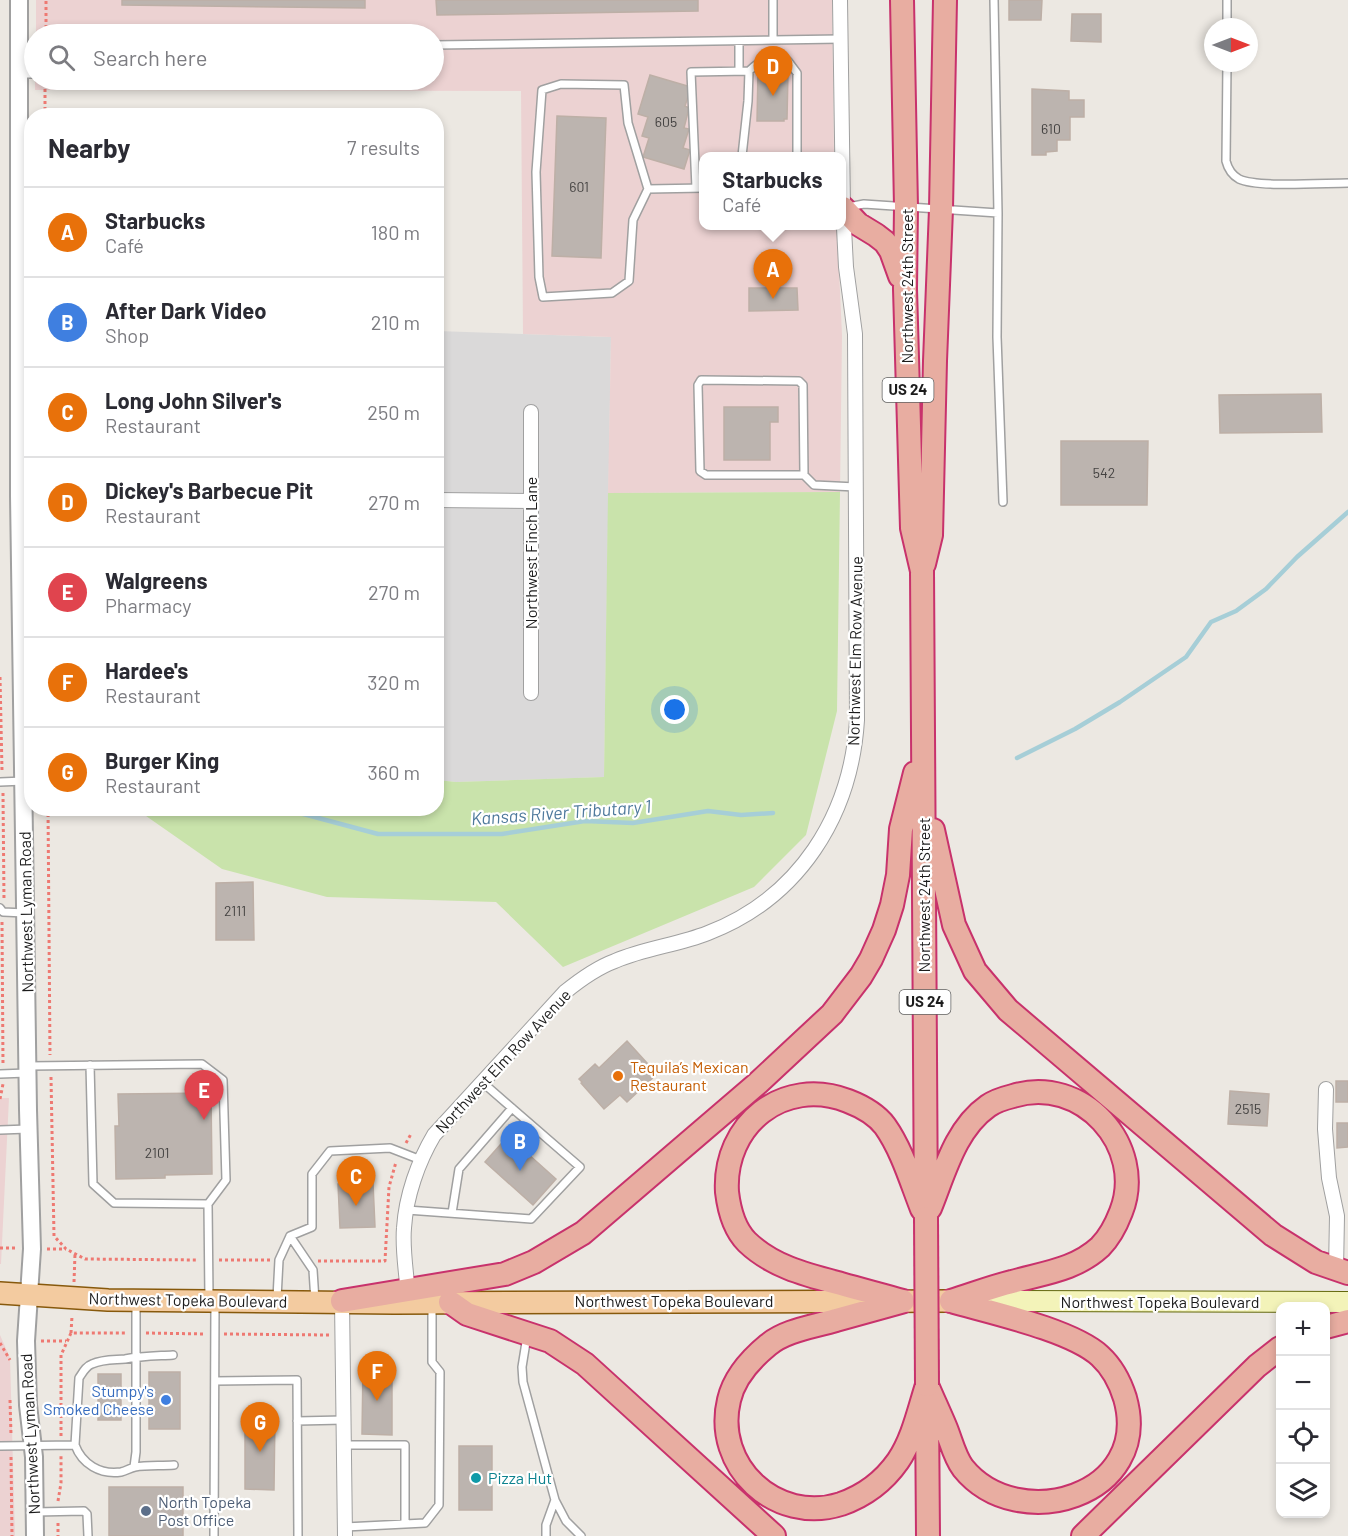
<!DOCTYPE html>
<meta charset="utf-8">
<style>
:root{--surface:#fff;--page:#f2f2f3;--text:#2b2b33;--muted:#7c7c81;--line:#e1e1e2;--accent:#b71018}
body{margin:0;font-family:Barlow,sans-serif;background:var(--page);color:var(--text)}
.controls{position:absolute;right:18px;bottom:18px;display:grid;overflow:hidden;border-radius:12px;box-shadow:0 3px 9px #0003}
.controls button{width:54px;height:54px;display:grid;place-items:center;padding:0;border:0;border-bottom:2px solid var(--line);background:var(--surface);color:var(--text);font:30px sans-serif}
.compass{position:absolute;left:1204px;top:18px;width:54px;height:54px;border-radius:50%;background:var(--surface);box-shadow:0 3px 9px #0003;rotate:90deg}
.you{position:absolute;left:675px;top:710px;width:21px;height:21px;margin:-15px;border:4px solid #fff;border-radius:50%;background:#1a73e8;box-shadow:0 0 0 9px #1a73e833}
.badge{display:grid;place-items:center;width:39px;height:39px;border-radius:50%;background:var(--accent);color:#fff;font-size:20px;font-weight:700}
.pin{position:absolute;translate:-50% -50px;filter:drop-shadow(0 2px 3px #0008)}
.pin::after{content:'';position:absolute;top:32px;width:21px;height:18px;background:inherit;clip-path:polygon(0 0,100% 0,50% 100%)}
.popup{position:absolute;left:699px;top:152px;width:147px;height:78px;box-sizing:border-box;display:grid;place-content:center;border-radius:12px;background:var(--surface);filter:drop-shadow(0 2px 4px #0005);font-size:20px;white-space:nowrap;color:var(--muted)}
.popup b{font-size:22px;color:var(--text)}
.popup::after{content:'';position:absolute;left:50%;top:100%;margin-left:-12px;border:12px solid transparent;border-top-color:var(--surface)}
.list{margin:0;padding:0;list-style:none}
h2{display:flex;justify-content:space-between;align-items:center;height:78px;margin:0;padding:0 24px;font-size:26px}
h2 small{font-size:20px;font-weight:400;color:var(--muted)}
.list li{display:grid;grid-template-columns:39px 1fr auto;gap:18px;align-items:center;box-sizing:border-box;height:90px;padding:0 24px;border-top:2px solid var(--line)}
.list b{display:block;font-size:22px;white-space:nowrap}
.list p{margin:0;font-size:20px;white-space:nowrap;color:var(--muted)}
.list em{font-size:20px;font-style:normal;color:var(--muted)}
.icon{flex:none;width:33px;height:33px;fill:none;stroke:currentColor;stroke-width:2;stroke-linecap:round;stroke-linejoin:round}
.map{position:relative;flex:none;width:1348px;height:1536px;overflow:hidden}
.search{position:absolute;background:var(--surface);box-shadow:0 3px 9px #0003;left:24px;top:24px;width:420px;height:66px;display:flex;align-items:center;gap:15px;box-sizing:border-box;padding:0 21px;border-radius:33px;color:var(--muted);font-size:22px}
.panel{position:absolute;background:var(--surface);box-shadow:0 3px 9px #0003;left:24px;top:108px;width:420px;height:708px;border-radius:24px}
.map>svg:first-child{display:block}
.residential{fill:#dad9d9}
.commercial{fill:#ecd2d2}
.grass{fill:#c9e3ab}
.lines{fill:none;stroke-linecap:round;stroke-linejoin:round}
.stream{stroke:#a6ced7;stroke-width:4.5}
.building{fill:#bcb4af;stroke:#bdafa6;stroke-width:1.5}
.service-casing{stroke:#a0a0a0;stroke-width:10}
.minor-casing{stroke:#a0a0a0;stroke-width:16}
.tertiary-casing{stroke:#a0a0a0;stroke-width:20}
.secondary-casing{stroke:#63680d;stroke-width:22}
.primary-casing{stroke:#87590c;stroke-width:24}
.trunk-casing{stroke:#c8326c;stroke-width:26}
.path{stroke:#ee7972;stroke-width:3;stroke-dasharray:3 3;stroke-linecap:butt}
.service{stroke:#fff;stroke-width:7}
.minor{stroke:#fff;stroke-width:14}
.tertiary{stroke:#fff;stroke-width:16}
.secondary{stroke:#f3f3b9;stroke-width:20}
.primary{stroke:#f3cba0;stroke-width:21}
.trunk{stroke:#e8ada1;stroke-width:22}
.trunk-bridge-casing{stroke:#c8326c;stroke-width:26;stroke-linecap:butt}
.trunk-bridge{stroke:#e8ada1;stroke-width:22}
.food-dot{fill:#e8710a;stroke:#fff;stroke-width:2}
.shop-dot{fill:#3f7fe0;stroke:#fff;stroke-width:2}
.culture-dot{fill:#0f9aa8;stroke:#fff;stroke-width:2}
.service-dot{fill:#5c6f8a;stroke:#fff;stroke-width:2}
.labels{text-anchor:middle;stroke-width:4.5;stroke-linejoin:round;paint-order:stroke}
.number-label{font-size:14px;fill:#444241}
.shield{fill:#fff;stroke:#606060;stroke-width:1.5}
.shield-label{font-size:15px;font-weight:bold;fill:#1c1c1c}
.street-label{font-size:16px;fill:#1c1c1c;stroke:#fff}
.food-label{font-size:16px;fill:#c56008;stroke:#fff;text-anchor:start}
.shop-label{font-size:16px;fill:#366cbe;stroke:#fff;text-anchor:end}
.culture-label{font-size:16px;fill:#0d838f;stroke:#fff;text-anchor:start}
.service-label{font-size:16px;fill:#4e5e75;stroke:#fff;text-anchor:start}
.water-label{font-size:18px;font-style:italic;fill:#4e799c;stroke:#fff}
</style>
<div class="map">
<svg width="1348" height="1536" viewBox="0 0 1348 1536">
<rect width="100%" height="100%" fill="#ece8e2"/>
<path class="residential" d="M 437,331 L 611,337 L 604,777 L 456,782 L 437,780 Z"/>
<path class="commercial" d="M 36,0 L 832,0 L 834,156 L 704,156 L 704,226 L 837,226 L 842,335 L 840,492 L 608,493 L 611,337 L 523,334 L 521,91 L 35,90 L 35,80 L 434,80 L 434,34 L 36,34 Z
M 0,1098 L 9,1098 L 1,1264 L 0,1264 Z
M 0,1335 L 10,1358 L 15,1536 L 0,1536 Z"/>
<path class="grass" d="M 840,492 L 837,711 L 806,835 L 754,887 L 563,967 L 496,902 L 327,897 L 222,869 L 136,809 L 436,808 L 437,780 L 456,782 L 604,777 L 608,493 Z"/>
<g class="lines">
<path class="stream" d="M 1017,758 L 1075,729 L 1120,702 L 1186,657 L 1211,622 L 1236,611 L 1266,589 L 1297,557 L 1348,512
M 281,808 L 378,834 L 502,834 L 585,821 L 633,823 L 708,811 L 741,815 L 773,813"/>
</g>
<path class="building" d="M 122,0 L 365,0 L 365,8 L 122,5 Z
M 436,0 L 698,0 L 698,11 L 437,15 Z
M 1009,0 L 1042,0 L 1041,20 L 1009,20 Z
M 1072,14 L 1101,14 L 1101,42 L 1071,41 Z
M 758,71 L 788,73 L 787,119 L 784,119 L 784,121 L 757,121 Z
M 650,75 L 691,87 L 685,106 L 689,108 L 684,128 L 689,129 L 683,148 L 690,150 L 684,169 L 643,157 L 649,138 L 642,136 L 648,117 L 638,114 Z
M 1032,89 L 1069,91 L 1069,100 L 1084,100 L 1084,117 L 1070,117 L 1070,140 L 1057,140 L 1057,151 L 1046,152 L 1046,155 L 1032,155 Z
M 557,116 L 606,118 L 601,258 L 552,256 Z
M 749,288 L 797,288 L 798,310 L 749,311 Z
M 1321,394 L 1322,432 L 1220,433 L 1219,395 Z
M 724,407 L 778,407 L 778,422 L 770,422 L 770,460 L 724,460 Z
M 1061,441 L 1148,441 L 1147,505 L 1061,505 Z
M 253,882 L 254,940 L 216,940 L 216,883 Z
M 627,1041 L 657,1074 L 627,1102 L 620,1095 L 604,1109 L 581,1083 L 582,1082 L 579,1079 L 595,1064 L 599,1068 Z
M 1336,1081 L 1348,1081 L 1348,1102 L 1336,1102 Z
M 1230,1091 L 1269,1094 L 1267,1126 L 1228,1124 Z
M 211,1093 L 212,1174 L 165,1175 L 165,1178 L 116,1179 L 115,1126 L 119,1126 L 118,1094 Z
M 1337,1123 L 1348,1123 L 1348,1147 L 1337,1148 Z
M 508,1136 L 556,1179 L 533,1205 L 485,1162 Z
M 373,1183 L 375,1227 L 340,1228 L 338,1184 Z
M 363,1368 L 392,1368 L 392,1435 L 362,1434 Z
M 149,1372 L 180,1372 L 180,1429 L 149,1429 Z
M 98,1374 L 121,1374 L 121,1420 L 98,1420 Z
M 245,1415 L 275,1416 L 274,1490 L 245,1489 Z
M 459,1446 L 492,1446 L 492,1510 L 459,1510 Z
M 109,1487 L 183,1487 L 183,1536 L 109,1536 Z"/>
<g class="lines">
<defs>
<path id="service" d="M 773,0 L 773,40 L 841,39
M 994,0 L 998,213 L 997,337 L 1003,502
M 1227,27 L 1227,0
M 739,41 L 739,71
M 434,45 L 773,40
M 1227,63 L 1226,161 C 1228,169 1232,175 1239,179 C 1258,188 1324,183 1348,183
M 19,74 L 34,74
M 561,84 L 624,85 L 628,123 L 648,189 L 633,220 L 629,281 L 612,293 L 543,297 L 539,277 L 536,172 L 542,90 Z
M 742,156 L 748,101 L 749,71 C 765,56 767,59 788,61 L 797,73 L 797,156
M 696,188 L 691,72 L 749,71
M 648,189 L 704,188
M 848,207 L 864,204 L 998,213
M 804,475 L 803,385 L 799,381 L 701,380 L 698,385 L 700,471 L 706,475 L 804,475 L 814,485 L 856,487
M 0,782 L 24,781
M 0,908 L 3,912 L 25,913
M 90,1065 L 93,1184 L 114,1203 L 208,1204
M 29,1066 L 202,1064 L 223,1080 L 226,1180 L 208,1204 L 209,1298
M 0,1074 L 27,1073
M 0,1130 L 28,1129
M 407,1210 L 531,1219 L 580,1167 L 482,1082
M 452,1213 L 459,1169 L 512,1108
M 290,1236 L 313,1270 L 315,1301
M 277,1298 L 279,1260 L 290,1236 L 312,1227 L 312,1174 L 330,1151 L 390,1148 L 421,1160
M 527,1336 L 522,1367 L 523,1382 L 555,1500 L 566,1521 L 581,1536
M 173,1355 C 157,1356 142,1356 125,1359 C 114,1360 103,1359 92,1364 C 86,1366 83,1372 79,1378 L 75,1445 C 82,1464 100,1475 121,1472 C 126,1471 130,1468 135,1467 C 147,1465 161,1466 174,1465
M 215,1381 L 297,1380 L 298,1536
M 297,1421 L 344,1420
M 344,1445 L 405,1445 L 405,1524
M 0,1446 L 75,1445
M 134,1467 L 136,1452 L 136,1302
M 35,1512 L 84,1511 L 87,1514 L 88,1536
M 345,1527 L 425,1523 L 439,1505 L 440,1372 L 432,1362 L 432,1304
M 214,1536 L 215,1304
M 546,1536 L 546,1525 L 555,1500"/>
<path id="minor" d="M 531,412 L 531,693
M 19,496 L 32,496
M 436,500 L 531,501
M 1326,1089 L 1325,1129 L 1329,1178 L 1337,1216 L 1336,1270
M 408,1297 C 407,1275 402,1250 404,1228 C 406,1196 418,1162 434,1135 L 565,992 C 581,979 596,968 615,961 C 645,948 678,945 708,933 C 799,898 851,816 857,720 L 855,334 L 846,267 L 843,208 L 840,0
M 342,1301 L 345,1536"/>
<path id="tertiary" d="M 19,0 L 19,496 L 28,1110 L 32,1249 L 26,1341 L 28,1405 L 34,1457 L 35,1536"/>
<path id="secondary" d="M 970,1301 L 1348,1302"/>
<path id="primary" d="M 0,1293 L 108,1300 L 394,1303 L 951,1301"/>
<path id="trunk" d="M 902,0 L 906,207 L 905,289 L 912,528 L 922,571 L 926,1218
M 843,208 L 858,224 L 876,235 L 885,242 L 891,251 L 900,276
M 924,564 L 931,535 L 935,361 L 941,209 L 945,0
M 933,830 L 954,925 L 975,971 L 1008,1010 L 1273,1235 L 1316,1262 L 1348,1273
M 930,1208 C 944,1174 955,1129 988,1106 C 995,1101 1005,1098 1013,1096 C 1081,1074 1147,1146 1121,1212 C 1116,1225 1110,1237 1100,1247 C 1075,1270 1043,1273 1012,1282 C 991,1287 971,1295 951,1301
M 342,1301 L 505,1274 L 534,1262 L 583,1233 L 758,1083 L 832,1014 L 861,976 L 871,959 L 884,930 L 892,905 L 898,875 L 901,829 L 915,773
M 903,1301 C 882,1295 862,1290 841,1284 C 807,1275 773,1267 747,1242 C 734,1229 729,1209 727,1192 C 723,1125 783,1076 848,1101 C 861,1106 876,1114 885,1126 C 902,1150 911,1181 922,1209
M 450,1302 L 467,1314 L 550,1341 L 585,1364 L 774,1536
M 901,1302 C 879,1308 857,1314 836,1320 C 813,1327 786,1330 768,1345 C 751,1359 734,1378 729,1400 C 713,1466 776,1525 841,1504 C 864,1496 884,1481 898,1461 C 913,1439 919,1410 927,1385
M 1326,1327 L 1348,1321
M 927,1385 C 933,1399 939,1412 945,1426 C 951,1440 954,1456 963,1468 C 1018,1536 1153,1496 1125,1398 C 1120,1382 1112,1367 1100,1356 C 1072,1330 989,1312 951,1301
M 927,1407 L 928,1536
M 1083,1536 L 1257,1366 L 1280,1348"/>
</defs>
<use href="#service" class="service-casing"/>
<use href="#minor" class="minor-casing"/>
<use href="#tertiary" class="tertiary-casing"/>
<use href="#secondary" class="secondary-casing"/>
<use href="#primary" class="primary-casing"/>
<use href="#trunk" class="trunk-casing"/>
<path class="path" d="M 46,34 L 46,0
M 45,116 L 45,80
M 0,677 L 2,771
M 3,793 L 4,900
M 48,808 L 50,1055
M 2,922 L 3,1065
M 51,1077 L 54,1236 L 66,1249 L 85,1259 L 198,1260
M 0,1099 L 3,1084
M 406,1143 L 411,1134
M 0,1248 L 16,1248
M 47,1249 L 66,1249
M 219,1260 L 270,1260
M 318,1261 L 385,1261 L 389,1187 L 396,1162
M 74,1282 L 75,1254
M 71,1333 L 72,1316
M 146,1333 L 206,1334
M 224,1334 L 329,1335
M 41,1341 L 66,1341
M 0,1343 L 10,1360
M 10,1400 L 11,1435
M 61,1436 L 61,1355 L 71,1333 L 125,1333
M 11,1457 L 12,1536
M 58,1501 L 61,1483 L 61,1454
M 58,1523 L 58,1536"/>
<use href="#service" class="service"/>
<use href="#minor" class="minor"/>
<use href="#tertiary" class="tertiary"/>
<use href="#secondary" class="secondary"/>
<use href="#primary" class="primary"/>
<use href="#trunk" class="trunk"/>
<defs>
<path id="trunk-bridge" d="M 926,1218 L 927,1385"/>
</defs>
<use href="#trunk-bridge" class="trunk-bridge-casing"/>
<use href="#trunk-bridge" class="trunk-bridge"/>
</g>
<circle class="food-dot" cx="618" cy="1076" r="6"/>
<circle class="shop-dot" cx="166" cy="1400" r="6"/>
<circle class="culture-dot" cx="476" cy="1478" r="6"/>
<circle class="service-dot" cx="146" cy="1511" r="6"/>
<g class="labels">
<g class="number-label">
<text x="666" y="127">605</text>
<text x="1051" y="134">610</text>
<text x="579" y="192">601</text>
<text x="1104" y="478">542</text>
<text x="235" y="916">2111</text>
<text x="1248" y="1114">2515</text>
<text x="157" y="1158">2101</text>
</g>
<g class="shield">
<rect x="882.5" y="378" width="51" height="24" rx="4.5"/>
<rect x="899.5" y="990" width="51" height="24" rx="4.5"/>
</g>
<g class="shield-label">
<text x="908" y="395">US 24</text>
<text x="925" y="1007">US 24</text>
</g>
<g class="street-label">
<text transform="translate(907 286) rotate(-90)" y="6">Northwest 24th Street</text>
<text transform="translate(531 553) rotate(-90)" y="6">Northwest Finch Lane</text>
<text transform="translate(855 651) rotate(-89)" y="6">Northwest Elm Row Avenue</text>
<text transform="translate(924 895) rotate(-90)" y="6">Northwest 24th Street</text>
<text transform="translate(26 912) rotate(-91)" y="6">Northwest Lyman Road</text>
<text transform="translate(503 1061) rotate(-47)" y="6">Northwest Elm Row Avenue</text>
<text transform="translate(188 1300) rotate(1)" y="6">Northwest Topeka Boulevard</text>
<text x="674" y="1307">Northwest Topeka Boulevard</text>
<text x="1160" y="1308">Northwest Topeka Boulevard</text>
<text transform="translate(30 1434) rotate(-93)" y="6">Northwest Lyman Road</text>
</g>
<g class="food-label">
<text x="630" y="1073">Tequila’s Mexican<tspan x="630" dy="18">Restaurant</tspan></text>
</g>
<g class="shop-label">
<text x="154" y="1397">Stumpy's<tspan x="154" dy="18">Smoked Cheese</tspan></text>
</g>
<g class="culture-label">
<text x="488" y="1484">Pizza Hut</text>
</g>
<g class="service-label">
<text x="158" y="1508">North Topeka<tspan x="158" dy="18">Post Office</tspan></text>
</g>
<g class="water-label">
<text transform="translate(561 813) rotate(-4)" y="6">Kansas River Tributary 1</text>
</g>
</g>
</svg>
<div class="controls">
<button>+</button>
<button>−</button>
<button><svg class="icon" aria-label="locate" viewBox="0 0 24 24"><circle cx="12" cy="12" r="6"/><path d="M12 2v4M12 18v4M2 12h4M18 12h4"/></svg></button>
<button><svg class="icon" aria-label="layers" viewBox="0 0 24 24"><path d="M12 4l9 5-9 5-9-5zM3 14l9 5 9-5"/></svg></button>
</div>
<svg class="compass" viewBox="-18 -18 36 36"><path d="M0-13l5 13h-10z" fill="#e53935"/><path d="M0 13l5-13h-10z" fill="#7c7c81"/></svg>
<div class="you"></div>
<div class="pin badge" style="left:773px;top:299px;background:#e8710a">A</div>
<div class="popup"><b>Starbucks</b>Café</div>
<div class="pin badge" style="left:520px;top:1171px;background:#3f7fe0">B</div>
<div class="pin badge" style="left:356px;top:1206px;background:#e8710a">C</div>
<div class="pin badge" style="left:773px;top:96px;background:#e8710a">D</div>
<div class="pin badge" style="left:204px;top:1120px;background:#e0444e">E</div>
<div class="pin badge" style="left:377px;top:1401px;background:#e8710a">F</div>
<div class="pin badge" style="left:260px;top:1452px;background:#e8710a">G</div>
<div class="search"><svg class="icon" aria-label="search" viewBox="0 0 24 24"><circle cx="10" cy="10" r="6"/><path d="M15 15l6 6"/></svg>Search here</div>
<section class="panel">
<h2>Nearby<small>7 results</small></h2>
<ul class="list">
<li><span class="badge" style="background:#e8710a">A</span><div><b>Starbucks</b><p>Café</p></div><em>180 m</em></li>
<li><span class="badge" style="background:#3f7fe0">B</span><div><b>After Dark Video</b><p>Shop</p></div><em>210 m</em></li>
<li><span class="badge" style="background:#e8710a">C</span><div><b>Long John Silver's</b><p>Restaurant</p></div><em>250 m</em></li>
<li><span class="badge" style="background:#e8710a">D</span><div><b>Dickey's Barbecue Pit</b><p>Restaurant</p></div><em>270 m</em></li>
<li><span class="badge" style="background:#e0444e">E</span><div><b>Walgreens</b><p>Pharmacy</p></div><em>270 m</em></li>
<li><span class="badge" style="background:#e8710a">F</span><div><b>Hardee's</b><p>Restaurant</p></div><em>320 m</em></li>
<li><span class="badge" style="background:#e8710a">G</span><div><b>Burger King</b><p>Restaurant</p></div><em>360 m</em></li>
</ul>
</section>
</div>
